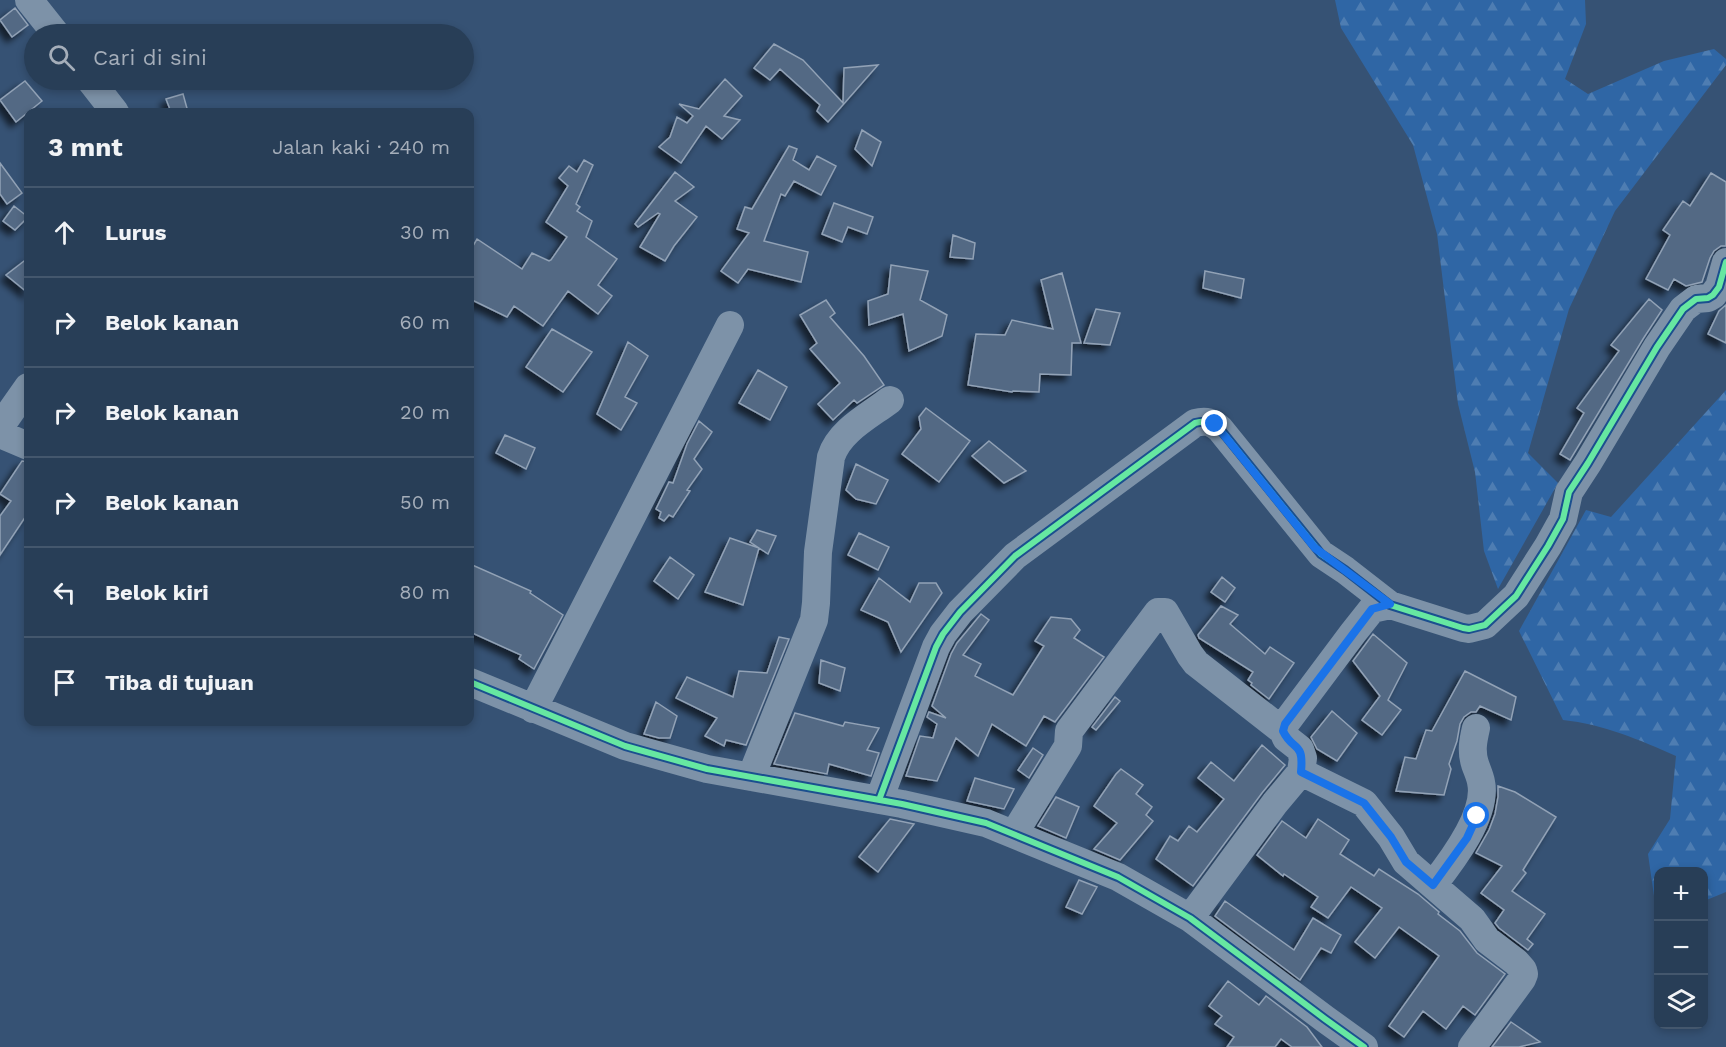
<!DOCTYPE html>
<html lang="id">
<meta charset="utf-8">
<style>
:root{--surface:#283e57;--page:#30455d;--text:#f1f3f6;--muted:#a5aeba;--line:#44576d}
body{margin:0;font-family:"Work Sans",sans-serif;background:var(--page);color:var(--text)}
.controls{position:absolute;right:18px;bottom:18px;display:grid;overflow:hidden;border-radius:12px;box-shadow:0 3px 9px #0003}
.controls button{width:54px;height:54px;display:grid;place-items:center;padding:0;border:0;border-bottom:2px solid var(--line);background:var(--surface);color:var(--text);font:30px sans-serif}
.stop{position:absolute;width:18px;height:18px;margin:-14px;border:4px solid #1a73e8;border-radius:50%;background:#fff}
.stop.end{background:#1a73e8;border-color:#fff;box-shadow:0 2px 6px #0008}
.list{margin:0;padding:0;list-style:none}
h2{display:flex;justify-content:space-between;align-items:center;height:78px;margin:0;padding:0 24px;font-size:26px}
h2 small{font-size:20px;font-weight:400;color:var(--muted)}
.list li{display:grid;grid-template-columns:39px 1fr auto;gap:18px;align-items:center;box-sizing:border-box;height:90px;padding:0 24px;border-top:2px solid var(--line)}
.list b{display:block;font-size:22px;white-space:nowrap}
.list em{font-size:20px;font-style:normal;color:var(--muted)}
.icon{flex:none;width:33px;height:33px;fill:none;stroke:currentColor;stroke-width:2;stroke-linecap:round;stroke-linejoin:round}
.map{position:relative;flex:none;width:1726px;height:1047px;overflow:hidden}
.search{position:absolute;background:var(--surface);box-shadow:0 3px 9px #0003;left:24px;top:24px;width:450px;height:66px;display:flex;align-items:center;gap:15px;box-sizing:border-box;padding:0 21px;border-radius:33px;color:var(--muted);font-size:22px}
.panel{position:absolute;background:var(--surface);box-shadow:0 3px 9px #0003;left:24px;top:108px;width:450px;height:618px;border-radius:12px}
.map>svg:first-child{display:block}
.forest{fill:url(#forest-firs)}
.building{fill:#526984;stroke:#92a2b6;stroke-width:1.5;filter:url(#shadow)}
.lines{fill:none;stroke-linecap:round;stroke-linejoin:round}
.minor{stroke:#7d92a8;stroke-width:28}
.cycleway-casing{stroke:#1b4f8f;stroke-width:10}
.cycleway{stroke:#66e7a1;stroke-width:6}
.route{stroke:#1a73e8;stroke-width:8}
</style>
<div class="map">
<svg width="1726" height="1047" viewBox="0 0 1726 1047">
<defs>
<pattern id="forest-firs" width="22" height="20" patternUnits="userSpaceOnUse" patternTransform="scale(1.5)"><rect width="22" height="20" fill="#2f66a5"/><path d="M5 1l3.5 6h-7zM16 11l3.5 6h-7z" fill="#4e7db2"/></pattern>
<filter id="shadow"><feDropShadow dx="-5.5" dy="5.5" stdDeviation="3" flood-color="#0009"/></filter>
</defs>
<rect width="100%" height="100%" fill="#365274"/>
<path class="forest" d="M 1335,0 L 1585,0 L 1586,24 L 1565,79 L 1588,94 L 1664,61 L 1714,49 L 1726,59 L 1726,65 L 1615,211 L 1569,309 L 1528,453 L 1558,483 L 1498,589 L 1484,551 L 1475,472 L 1458,404 L 1437,234 L 1413,145 L 1341,28 Z
M 1726,390 L 1726,892 L 1704,901 L 1704,872 L 1658,872 L 1658,897 L 1654,896 L 1648,854 L 1670,819 L 1676,756 C 1640,740 1603,724 1563,720 L 1519,631 L 1586,510 L 1611,517 Z"/>
<path class="building" d="M 15,8 L 28,25 L 12,37 L 0,20 Z
M 774,44 L 803,60 L 843,103 L 844,68 L 878,65 L 828,122 L 817,111 L 820,105 L 780,69 L 770,80 L 754,68 Z
M 725,79 L 742,96 L 724,116 L 740,120 L 722,139 L 706,126 L 681,163 L 659,147 L 670,137 L 677,117 L 687,123 L 693,116 L 679,104 L 699,109 Z
M 25,81 L 42,101 L 16,122 L 0,100 Z
M 183,94 L 188,112 L 171,112 L 166,99 Z
M 862,130 L 881,142 L 872,166 L 855,149 Z
M 789,146 L 797,149 L 793,160 L 809,170 L 817,156 L 836,166 L 821,195 L 794,181 L 785,196 L 781,194 L 764,241 L 808,252 L 801,282 L 748,269 L 738,283 L 721,271 L 749,233 L 737,229 L 745,207 L 752,209 Z
M 584,160 L 593,165 L 576,204 L 580,207 L 577,211 L 592,221 L 586,237 L 617,259 L 598,285 L 612,296 L 598,314 L 568,291 L 543,326 L 514,306 L 507,317 L 470,299 L 470,251 L 477,239 L 522,269 L 532,253 L 549,261 L 551,260 L 567,237 L 546,222 L 568,186 L 559,178 L 569,166 L 577,172 Z
M 0,163 L 22,193 L 7,204 L 0,194 Z
M 675,172 L 694,187 L 675,201 L 697,217 L 674,246 L 665,261 L 640,247 L 660,214 L 658,213 L 638,227 L 635,224 Z
M 1711,173 L 1726,182 L 1726,246 L 1721,246 L 1714,251 L 1710,258 L 1702,282 L 1686,286 L 1674,279 L 1668,290 L 1646,279 L 1670,235 L 1663,230 L 1683,201 L 1690,206 Z
M 834,203 L 873,217 L 867,234 L 848,227 L 842,242 L 822,234 Z
M 14,206 L 28,217 L 15,230 L 3,221 Z
M 953,235 L 975,243 L 973,259 L 950,257 Z
M 28,258 L 28,293 L 6,275 Z
M 891,265 L 928,271 L 920,300 L 947,315 L 942,336 L 909,351 L 903,314 L 869,325 L 868,301 L 888,294 Z
M 1205,271 L 1244,279 L 1241,298 L 1203,288 Z
M 1062,273 L 1081,343 L 1072,343 L 1071,375 L 1040,374 L 1039,392 L 1013,391 L 1012,392 L 968,385 L 976,334 L 1005,335 L 1012,320 L 1053,329 L 1041,280 Z
M 1649,299 L 1662,310 L 1643,339 L 1570,460 L 1560,454 L 1584,413 L 1577,408 L 1619,351 L 1611,345 Z
M 826,300 L 835,313 L 830,317 L 864,356 L 884,385 L 857,403 L 854,400 L 833,420 L 818,404 L 840,383 L 810,349 L 817,343 L 800,315 Z
M 1726,305 L 1726,343 L 1708,334 L 1719,311 Z
M 1096,309 L 1120,313 L 1110,345 L 1084,343 Z
M 552,329 L 592,352 L 563,392 L 526,367 Z
M 628,342 L 648,356 L 625,397 L 637,403 L 621,430 L 597,414 Z
M 758,370 L 787,387 L 770,420 L 739,403 Z
M 926,408 L 970,441 L 939,482 L 902,454 L 921,429 L 919,417 Z
M 699,421 L 712,432 L 694,459 L 702,469 L 687,490 L 690,491 L 673,517 L 669,515 L 664,521 L 659,518 L 661,512 L 656,509 L 669,482 L 673,483 L 687,444 Z
M 505,435 L 535,448 L 526,469 L 496,453 Z
M 989,441 L 1026,471 L 1004,483 L 972,456 Z
M 22,461 L 28,462 L 28,513 L 0,555 L 0,516 L 11,501 L 0,494 Z
M 856,464 L 888,480 L 876,504 L 856,499 L 846,490 Z
M 757,530 L 776,536 L 768,554 L 750,542 Z
M 859,533 L 889,547 L 878,570 L 848,555 Z
M 730,538 L 759,548 L 743,605 L 705,592 Z
M 670,557 L 694,575 L 678,599 L 654,581 Z
M 470,564 L 531,591 L 530,593 L 563,615 L 534,669 L 519,659 L 521,655 L 470,632 Z
M 1222,577 L 1235,588 L 1225,602 L 1211,592 Z
M 879,578 L 910,602 L 919,583 L 936,583 L 942,593 L 901,652 L 888,622 L 861,610 Z
M 1221,606 L 1238,615 L 1230,624 L 1265,654 L 1270,647 L 1294,663 L 1269,699 L 1251,685 L 1252,683 L 1248,680 L 1253,672 L 1199,638 L 1198,635 Z
M 981,614 L 989,620 L 963,655 L 981,664 L 975,676 L 1013,695 L 1044,646 L 1035,641 L 1051,617 L 1071,619 L 1080,630 L 1074,638 L 1104,657 L 1055,722 L 1044,716 L 1026,746 L 992,724 L 978,756 L 956,738 L 937,781 L 906,776 L 920,736 L 933,738 L 937,724 L 927,717 L 929,712 L 946,718 L 932,706 L 951,654 L 957,643 Z
M 1373,634 L 1407,663 L 1388,700 L 1401,710 L 1382,735 L 1362,720 L 1380,696 L 1353,661 Z
M 779,637 L 789,639 L 746,745 L 726,740 L 724,746 L 705,736 L 717,718 L 676,698 L 687,677 L 733,697 L 739,671 L 767,673 Z
M 821,660 L 845,668 L 840,691 L 819,683 Z
M 1465,671 L 1516,697 L 1511,720 L 1480,706 L 1476,712 L 1471,712 L 1464,717 L 1460,724 L 1457,741 L 1449,764 L 1451,769 L 1444,795 L 1396,791 L 1405,757 L 1416,759 L 1426,730 L 1432,731 Z
M 1115,697 L 1120,701 L 1096,730 L 1092,727 Z
M 656,702 L 677,716 L 670,738 L 659,738 L 644,734 Z
M 1332,711 L 1357,733 L 1337,761 L 1317,749 L 1311,737 Z
M 795,713 L 843,726 L 845,722 L 879,728 L 867,750 L 879,753 L 871,776 L 829,764 L 827,774 L 774,764 Z
M 1262,745 L 1285,765 L 1262,793 L 1193,886 L 1156,859 L 1170,836 L 1178,841 L 1189,826 L 1197,832 L 1224,799 L 1198,778 L 1211,762 L 1234,781 Z
M 1033,748 L 1043,755 L 1029,778 L 1018,770 Z
M 1121,769 L 1143,785 L 1136,794 L 1152,807 L 1146,815 L 1153,821 L 1120,860 L 1094,849 L 1117,823 L 1094,806 L 1116,774 Z
M 975,778 L 1014,789 L 1004,809 L 967,801 Z
M 1498,786 L 1515,792 L 1556,817 L 1523,870 L 1526,873 L 1512,891 L 1545,914 L 1527,939 L 1533,944 L 1528,950 L 1499,928 L 1495,923 L 1504,910 L 1481,893 L 1502,866 L 1476,853 L 1489,830 L 1495,814 L 1498,797 Z
M 1056,797 L 1079,807 L 1066,838 L 1038,826 Z
M 890,819 L 914,824 L 878,872 L 859,857 Z
M 1318,819 L 1349,840 L 1340,854 L 1374,876 L 1379,869 L 1418,894 L 1439,912 L 1438,914 L 1460,931 L 1477,953 L 1505,974 L 1475,1015 L 1463,1006 L 1446,1029 L 1423,1011 L 1404,1037 L 1389,1026 L 1439,956 L 1399,927 L 1375,958 L 1355,942 L 1382,908 L 1351,887 L 1328,918 L 1311,907 L 1318,897 L 1284,874 L 1283,876 L 1257,855 L 1282,821 L 1306,838 Z
M 1079,880 L 1097,887 L 1082,914 L 1066,907 Z
M 1225,901 L 1294,950 L 1313,918 L 1341,935 L 1331,953 L 1321,948 L 1300,980 L 1215,916 Z
M 1228,981 L 1259,1005 L 1266,996 L 1307,1027 L 1322,1047 L 1292,1047 L 1281,1039 L 1275,1047 L 1227,1047 L 1234,1037 L 1215,1024 L 1222,1016 L 1209,1006 Z
M 1511,1022 L 1540,1042 L 1519,1047 L 1492,1047 Z"/>
<g class="lines">
<path class="minor" d="M 29,0 L 56,34
M 90,80 L 115,112
M 0,427 L 28,387
M 0,434 L 28,446
M 470,682 L 625,746 L 707,769 L 902,804 L 986,823 L 1118,877 L 1190,918 L 1325,1019 L 1364,1047
M 533,709 L 730,325
M 1301,772 L 1364,803 L 1391,837 L 1406,862 L 1472,919 L 1487,940 L 1516,962 L 1523,970 L 1524,974 L 1522,979 L 1472,1047
M 751,777 L 814,620 L 816,603 L 818,552 L 831,457 C 839,431 869,416 890,400
M 879,800 L 936,647 L 943,634 L 960,612 L 1015,556 L 1195,423 C 1206,420 1212,422 1220,429 L 1321,554 L 1345,570 L 1390,605 L 1463,628 L 1469,629 L 1485,625 L 1516,596 L 1548,546 L 1563,519 L 1569,492 L 1588,463 L 1657,347 L 1683,309 L 1696,299 L 1708,298 L 1713,295 L 1719,287 L 1726,262
M 1014,834 L 1068,746 L 1069,731 L 1158,612 L 1165,612 L 1190,655 L 1196,663 L 1283,731
M 1433,885 C 1452,861 1488,814 1481,782 C 1480,776 1477,770 1475,764 C 1471,751 1473,741 1476,728
M 1190,918 L 1275,803 L 1301,772 L 1303,758 L 1300,749 L 1286,738 L 1283,731 L 1285,724 L 1353,633 L 1372,609 L 1390,605"/>
<defs>
<path id="cycleway" d="M 470,682 L 625,746 L 707,769 L 902,804 L 986,823 L 1118,877 L 1190,918 L 1325,1019 L 1364,1047
M 879,800 L 936,647 L 943,634 L 960,612 L 1015,556 L 1195,423 C 1206,420 1212,422 1220,429 L 1321,554 L 1345,570 L 1390,605 L 1463,628 L 1469,629 L 1485,625 L 1516,596 L 1548,546 L 1563,519 L 1569,492 L 1588,463 L 1657,347 L 1683,309 L 1696,299 L 1708,298 L 1713,295 L 1719,287 L 1726,262"/>
</defs>
<use href="#cycleway" class="cycleway-casing"/>
<use href="#cycleway" class="cycleway"/>
</g>
<g class="lines">
<path class="route" d="M 1215,424 L 1315,548 L 1390,604 L 1372,609 L 1285,724 L 1283,731 C 1293,752 1304,740 1301,772 L 1364,803 L 1391,837 L 1406,862 L 1433,885 L 1467,838 L 1477,816"/>
</g>
</svg>
<div class="controls">
<button>+</button>
<button>−</button>
<button><svg class="icon" aria-label="layers" viewBox="0 0 24 24"><path d="M12 4l9 5-9 5-9-5zM3 14l9 5 9-5"/></svg></button>
</div>
<div class="stop" style="left:1477px;top:816px"></div>
<div class="stop end" style="left:1215px;top:424px"></div>
<div class="search"><svg class="icon" aria-label="search" viewBox="0 0 24 24"><circle cx="10" cy="10" r="6"/><path d="M15 15l6 6"/></svg>Cari di sini</div>
<section class="panel">
<h2>3 mnt<small>Jalan kaki · 240 m</small></h2>
<ul class="list">
<li><svg class="icon" aria-label="ahead" viewBox="0 0 24 24"><path d="M12 20V5M6 11l6-6 6 6"/></svg><div><b>Lurus</b></div><em>30 m</em></li>
<li><svg class="icon" aria-label="right" viewBox="0 0 24 24"><path d="M7 20v-9h11M14 6l5 5-5 5"/></svg><div><b>Belok kanan</b></div><em>60 m</em></li>
<li><svg class="icon" aria-label="right" viewBox="0 0 24 24"><path d="M7 20v-9h11M14 6l5 5-5 5"/></svg><div><b>Belok kanan</b></div><em>20 m</em></li>
<li><svg class="icon" aria-label="right" viewBox="0 0 24 24"><path d="M7 20v-9h11M14 6l5 5-5 5"/></svg><div><b>Belok kanan</b></div><em>50 m</em></li>
<li><svg class="icon" aria-label="left" viewBox="0 0 24 24"><path d="M17 20v-9H6M10 6l-5 5 5 5"/></svg><div><b>Belok kiri</b></div><em>80 m</em></li>
<li><svg class="icon" aria-label="arrive" viewBox="0 0 24 24"><path d="M6 21V4h12l-3 4 3 4H6"/></svg><div><b>Tiba di tujuan</b></div></li>
</ul>
</section>
</div>
